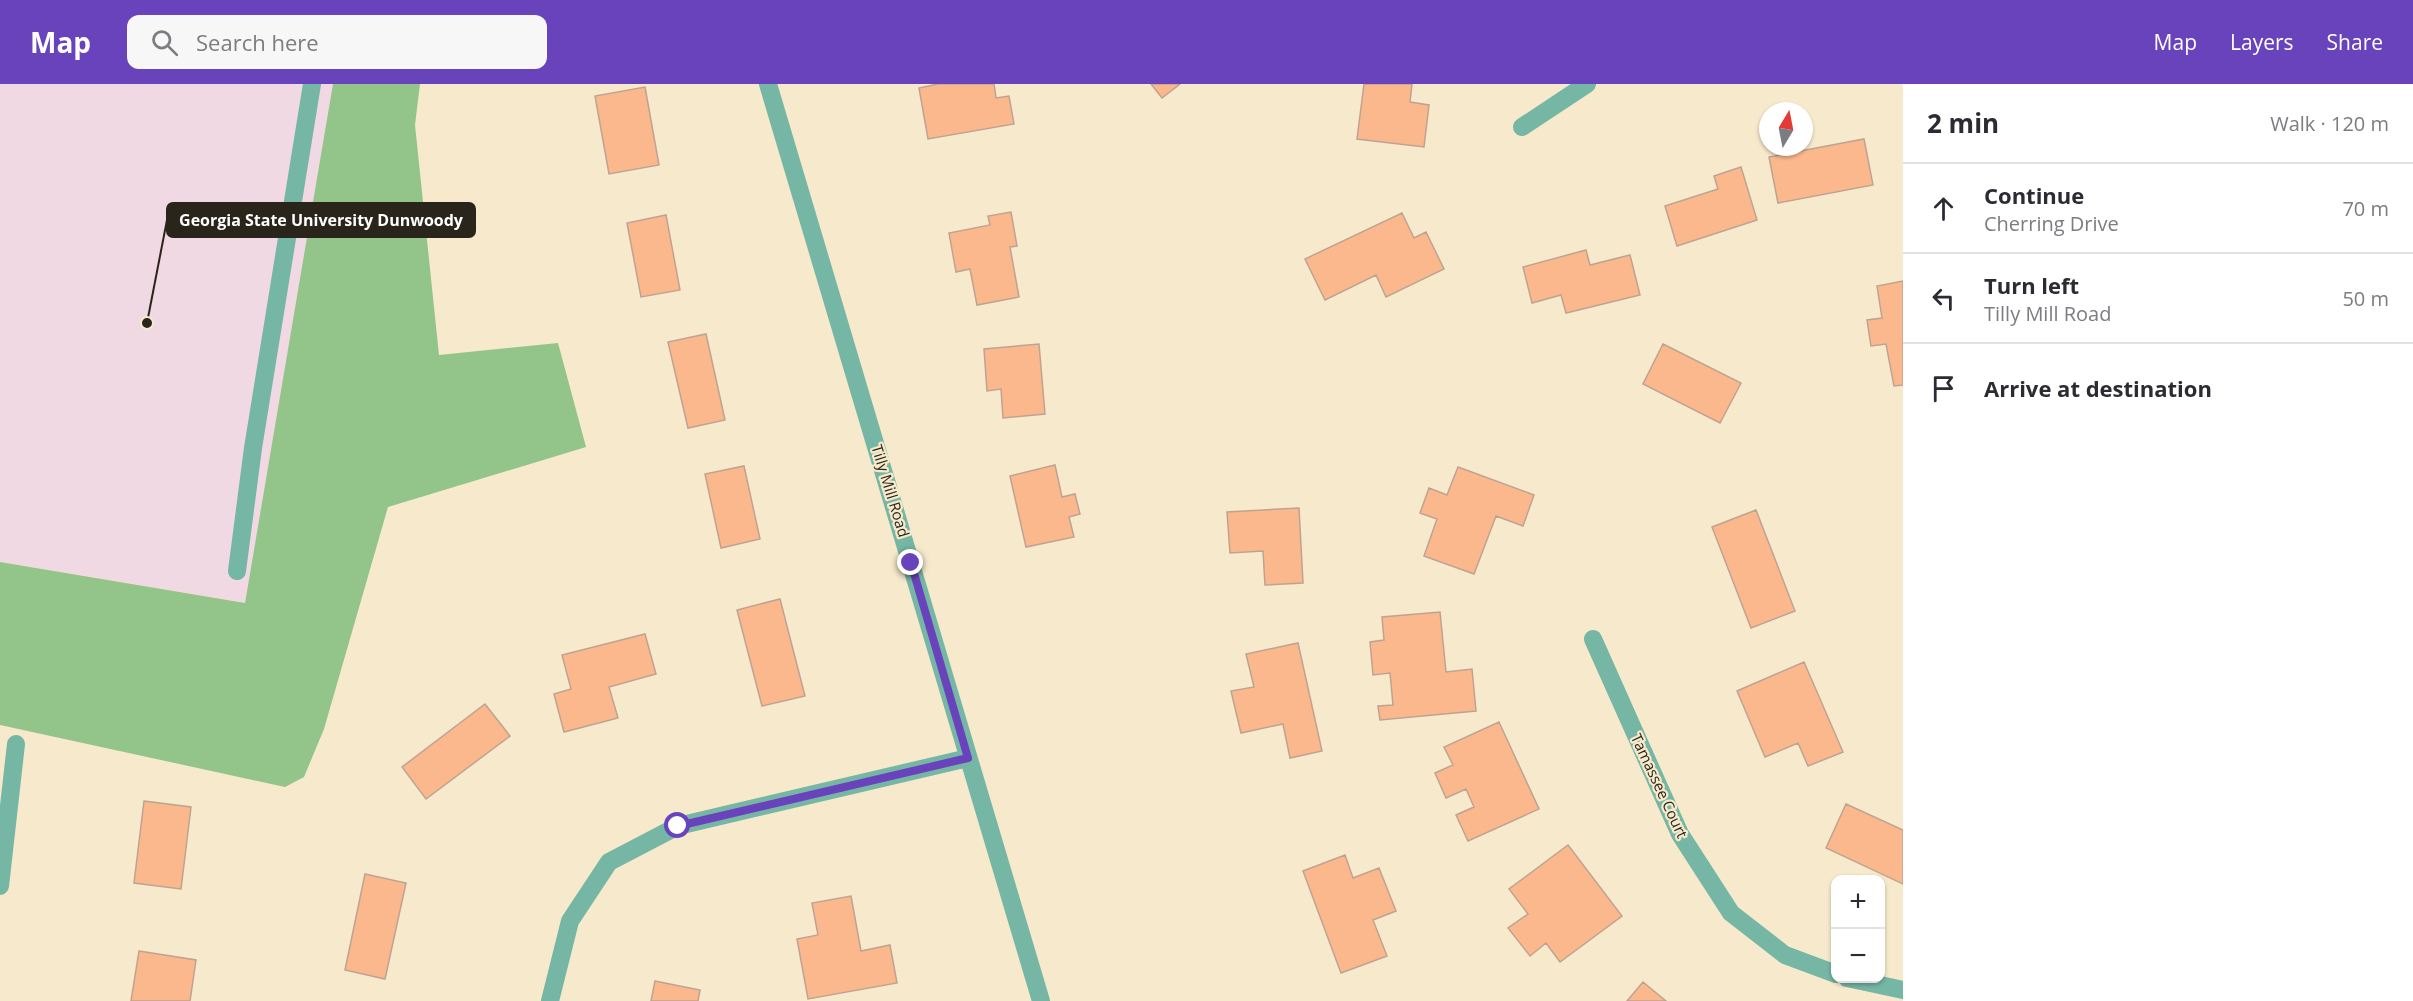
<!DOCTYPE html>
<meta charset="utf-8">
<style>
:root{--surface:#fff;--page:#f7f7f7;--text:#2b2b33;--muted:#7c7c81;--line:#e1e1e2;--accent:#6943bb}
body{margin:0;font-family:"Open Sans",sans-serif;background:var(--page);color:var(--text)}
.controls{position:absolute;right:18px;bottom:18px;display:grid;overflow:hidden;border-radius:12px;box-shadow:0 2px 4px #0004}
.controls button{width:54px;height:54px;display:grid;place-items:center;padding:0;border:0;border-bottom:2px solid var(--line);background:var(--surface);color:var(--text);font:30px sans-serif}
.compass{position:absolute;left:1759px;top:18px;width:54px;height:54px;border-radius:50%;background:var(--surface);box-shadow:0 2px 4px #0004;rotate:10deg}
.stop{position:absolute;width:18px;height:18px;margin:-14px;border:4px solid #6943bb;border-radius:50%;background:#fff}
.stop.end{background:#6943bb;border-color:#fff;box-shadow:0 2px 6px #0008}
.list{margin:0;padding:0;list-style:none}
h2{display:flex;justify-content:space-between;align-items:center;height:78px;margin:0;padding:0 24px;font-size:26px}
h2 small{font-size:20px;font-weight:400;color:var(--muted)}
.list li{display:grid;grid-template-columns:39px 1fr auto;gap:18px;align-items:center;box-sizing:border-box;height:90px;padding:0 24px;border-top:2px solid var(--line)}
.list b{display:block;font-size:22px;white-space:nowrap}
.list p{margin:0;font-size:20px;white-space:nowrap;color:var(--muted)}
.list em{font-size:20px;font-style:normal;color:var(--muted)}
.icon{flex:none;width:33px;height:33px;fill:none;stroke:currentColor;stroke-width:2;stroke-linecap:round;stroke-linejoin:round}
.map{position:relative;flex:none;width:1903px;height:917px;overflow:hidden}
header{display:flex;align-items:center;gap:36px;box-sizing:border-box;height:84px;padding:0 30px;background:var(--accent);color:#fff}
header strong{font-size:28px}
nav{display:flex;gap:33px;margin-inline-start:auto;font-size:21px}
.search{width:420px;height:54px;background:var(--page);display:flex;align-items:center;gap:15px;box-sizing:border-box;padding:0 21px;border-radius:12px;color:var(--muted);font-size:22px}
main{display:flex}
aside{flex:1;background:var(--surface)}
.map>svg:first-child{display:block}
.education{fill:#f1d9e3}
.forest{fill:#93c58a}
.building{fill:#fcb88d;stroke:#bfa392;stroke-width:1.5}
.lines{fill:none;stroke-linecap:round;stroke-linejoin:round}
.minor{stroke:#75b6a5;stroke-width:18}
.route{stroke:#6943bb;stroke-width:8}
.labels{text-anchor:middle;stroke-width:4.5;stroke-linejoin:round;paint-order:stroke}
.street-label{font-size:15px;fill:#2a251a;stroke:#f6e9cc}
.leader{fill:none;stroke:#2a251a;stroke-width:2}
.callout-dot{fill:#2a251a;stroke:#f6e9cc;stroke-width:2}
.callout{fill:#2a251a;stroke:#2a251a;stroke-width:2}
.callout-label{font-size:16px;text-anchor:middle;font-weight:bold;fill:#fff}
</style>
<header>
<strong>Map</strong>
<div class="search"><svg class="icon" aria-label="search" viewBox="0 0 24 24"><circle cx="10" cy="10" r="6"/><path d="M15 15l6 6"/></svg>Search here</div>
<nav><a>Map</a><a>Layers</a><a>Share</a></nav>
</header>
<main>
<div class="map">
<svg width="1903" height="917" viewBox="0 0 1903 917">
<rect width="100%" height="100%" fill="#f6e9cc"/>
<path class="education" d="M 0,0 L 336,0 L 245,519 L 0,478 Z"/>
<path class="forest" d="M 333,0 L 420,0 L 415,41 L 439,271 L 558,259 L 586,363 L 388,423 L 324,645 L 304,693 L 285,703 L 0,641 L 0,478 L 245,519 Z"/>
<path class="building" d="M 938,0 L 994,0 L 996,14 L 1009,12 L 1014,40 L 928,55 L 919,4 Z
M 1151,0 L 1180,0 L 1162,14 Z
M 1364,0 L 1412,0 L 1410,18 L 1429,21 L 1424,63 L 1357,55 Z
M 645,3 L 659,81 L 609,90 L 595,12 Z
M 1864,55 L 1873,101 L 1778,119 L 1769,73 Z
M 1741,83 L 1757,136 L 1677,162 L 1665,122 L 1718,105 L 1714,92 Z
M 1011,128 L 1017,162 L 1010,163 L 1019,213 L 977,221 L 970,185 L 956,188 L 949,149 L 990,141 L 988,132 Z
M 1402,129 L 1414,154 L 1426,148 L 1444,185 L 1386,213 L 1376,191 L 1325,216 L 1305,175 Z
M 666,131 L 680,206 L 641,213 L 627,139 Z
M 1586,166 L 1590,181 L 1630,171 L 1640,211 L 1566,229 L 1561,211 L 1532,219 L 1523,183 Z
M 1903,197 L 1903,301 L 1894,302 L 1886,260 L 1871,262 L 1867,236 L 1882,234 L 1877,202 Z
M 706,250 L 725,336 L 688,344 L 668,258 Z
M 1039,260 L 1045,330 L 1003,334 L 1001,305 L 987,307 L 984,265 Z
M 1663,260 L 1741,299 L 1720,339 L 1643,300 Z
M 1055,381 L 1062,413 L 1075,410 L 1080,430 L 1069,433 L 1074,453 L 1026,463 L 1010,392 Z
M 744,382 L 760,455 L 721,464 L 705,390 Z
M 1458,383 L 1534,411 L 1523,442 L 1496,432 L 1474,490 L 1424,472 L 1437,435 L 1420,429 L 1429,404 L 1447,411 Z
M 1299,424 L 1303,499 L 1265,501 L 1263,467 L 1230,469 L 1227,428 Z
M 1756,426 L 1795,527 L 1751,544 L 1712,443 Z
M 780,515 L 805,612 L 762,622 L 737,526 Z
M 1440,528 L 1446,588 L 1472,585 L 1476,627 L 1380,636 L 1378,622 L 1393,621 L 1390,589 L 1373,591 L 1370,558 L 1384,556 L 1382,533 Z
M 645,550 L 656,590 L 609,603 L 618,634 L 564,648 L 554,610 L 571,605 L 562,571 Z
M 1298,559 L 1322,667 L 1290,674 L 1283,640 L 1241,649 L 1231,607 L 1254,603 L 1246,570 Z
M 1804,578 L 1843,668 L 1808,682 L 1798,659 L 1765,673 L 1737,607 Z
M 485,620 L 510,652 L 426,715 L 402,683 Z
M 1499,638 L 1539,725 L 1468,757 L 1456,731 L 1474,723 L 1466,705 L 1446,714 L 1435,689 L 1453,681 L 1444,663 Z
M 144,717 L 191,723 L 181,805 L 134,799 Z
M 1846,720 L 1903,746 L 1903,800 L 1826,764 Z
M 1568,761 L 1622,832 L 1560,878 L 1546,859 L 1530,872 L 1508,844 L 1528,830 L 1509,805 Z
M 1345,771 L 1353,794 L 1379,784 L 1396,827 L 1373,836 L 1387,872 L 1341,889 L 1303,787 Z
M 365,790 L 406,799 L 385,895 L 345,886 Z
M 851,812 L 861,867 L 890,861 L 897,899 L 808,915 L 797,855 L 818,851 L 812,819 Z
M 139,867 L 196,876 L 190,917 L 131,917 Z
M 655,897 L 700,906 L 698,917 L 651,917 Z
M 1643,898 L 1666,917 L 1627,917 Z"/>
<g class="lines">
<path class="minor" d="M 768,0 L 1041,917
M 1522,43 L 1587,0
M 237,487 L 253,364 L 312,0
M 1593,555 L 1680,750 L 1731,829 L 1785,871 L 1836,890
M 0,802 L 16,660
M 1847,894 L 1903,906
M 550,917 L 570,837 L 609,778 L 678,742 L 968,674"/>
</g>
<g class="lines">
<path class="route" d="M 678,742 L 968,674 L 911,479"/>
</g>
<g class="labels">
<g class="street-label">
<text transform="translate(890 407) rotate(73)" y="5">Tilly Mill Road</text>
<text transform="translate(1659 702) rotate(65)" y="5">Tamassee Court</text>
</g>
</g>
<path class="leader" d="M147 239L167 136"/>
<circle class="callout-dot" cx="147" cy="239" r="6"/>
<rect class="callout" x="167" y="119" width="308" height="34" rx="6"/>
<g class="callout-label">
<text x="321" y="142">Georgia State University Dunwoody</text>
</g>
</svg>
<div class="controls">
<button>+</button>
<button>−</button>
</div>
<svg class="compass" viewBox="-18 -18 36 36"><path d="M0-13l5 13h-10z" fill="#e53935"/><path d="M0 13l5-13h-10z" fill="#7c7c81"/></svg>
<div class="stop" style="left:678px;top:742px"></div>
<div class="stop end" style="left:911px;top:479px"></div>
</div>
<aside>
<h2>2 min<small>Walk · 120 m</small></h2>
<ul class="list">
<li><svg class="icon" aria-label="ahead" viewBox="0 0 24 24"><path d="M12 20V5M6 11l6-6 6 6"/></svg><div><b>Continue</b><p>Cherring Drive</p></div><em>70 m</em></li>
<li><svg class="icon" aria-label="left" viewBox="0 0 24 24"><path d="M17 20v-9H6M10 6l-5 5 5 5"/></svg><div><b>Turn left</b><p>Tilly Mill Road</p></div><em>50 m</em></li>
<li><svg class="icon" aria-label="arrive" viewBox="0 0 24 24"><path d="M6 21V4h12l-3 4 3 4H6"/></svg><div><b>Arrive at destination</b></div></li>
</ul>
</aside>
</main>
